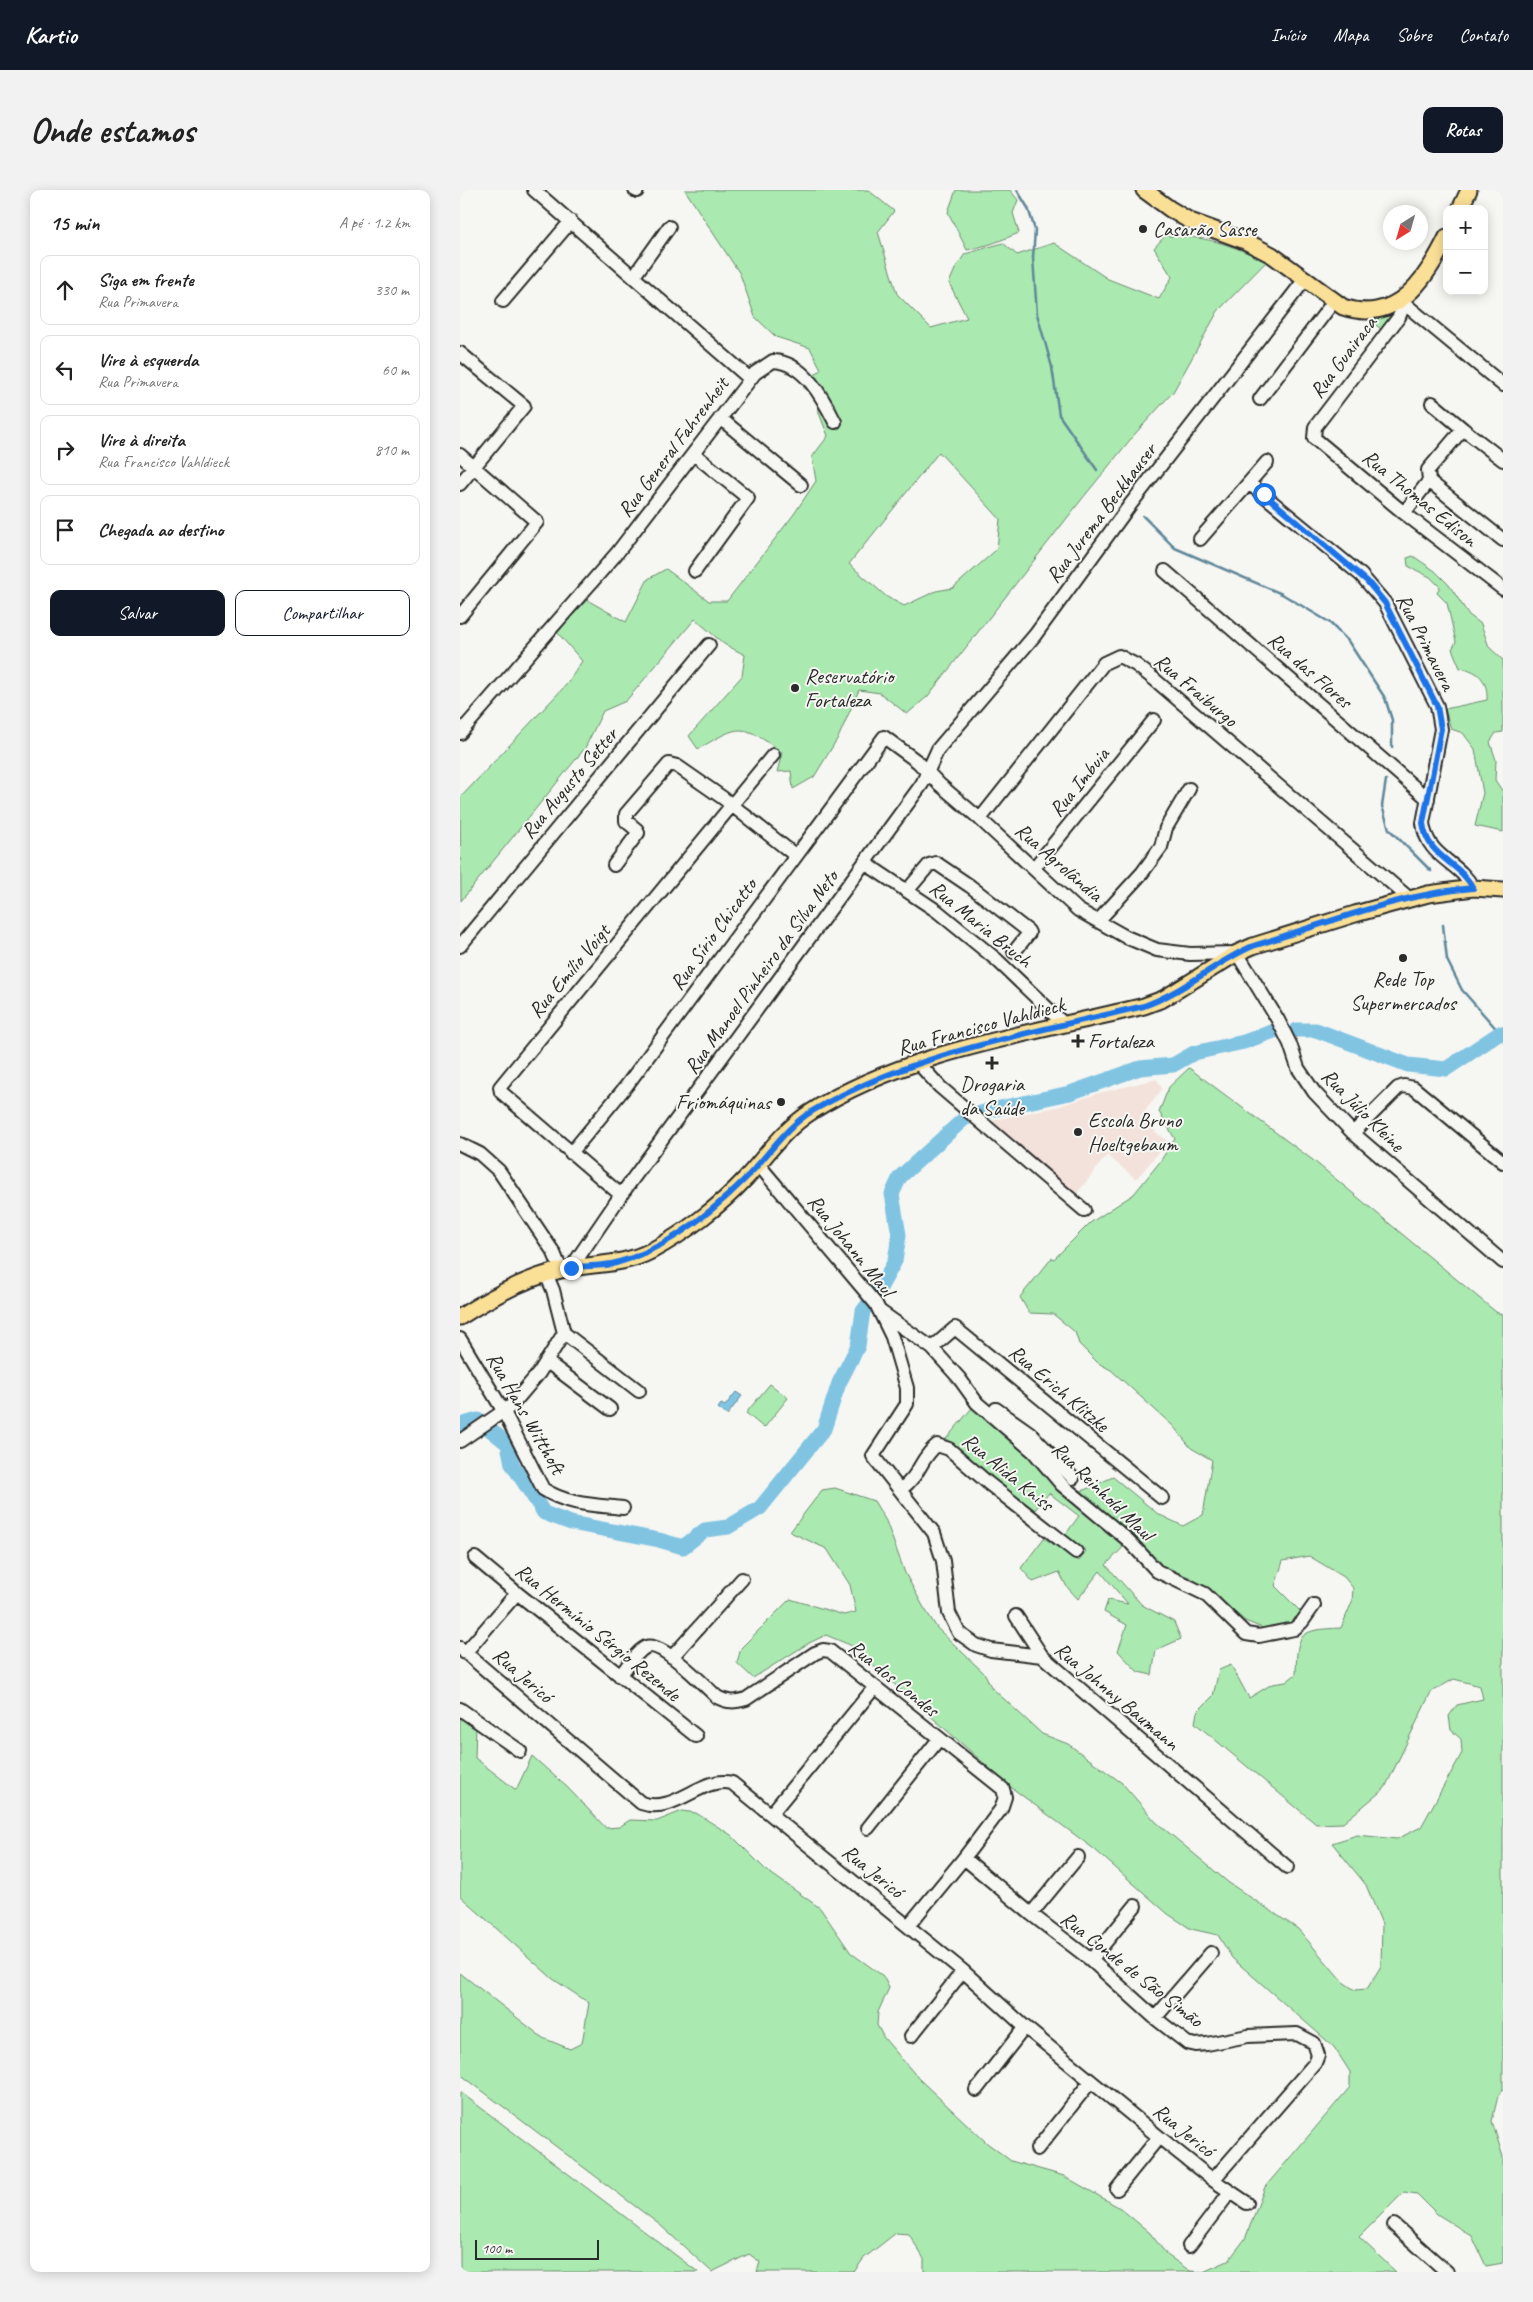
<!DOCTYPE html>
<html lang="pt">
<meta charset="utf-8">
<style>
:root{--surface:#fff;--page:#f2f2f2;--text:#222;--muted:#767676;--line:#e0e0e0;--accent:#111827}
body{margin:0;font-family:Caveat,sans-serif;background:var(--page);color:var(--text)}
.controls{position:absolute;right:15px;top:15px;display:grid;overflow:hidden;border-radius:10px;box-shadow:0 2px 12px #0003}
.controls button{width:45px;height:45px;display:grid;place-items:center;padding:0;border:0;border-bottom:1px solid var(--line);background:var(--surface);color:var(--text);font:25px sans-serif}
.compass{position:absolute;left:923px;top:15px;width:45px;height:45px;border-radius:50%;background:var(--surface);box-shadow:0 2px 12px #0003;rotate:217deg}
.scale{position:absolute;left:15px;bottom:12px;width:124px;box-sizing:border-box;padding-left:5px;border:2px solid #2b2b2b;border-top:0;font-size:14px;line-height:18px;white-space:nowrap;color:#2b2b2b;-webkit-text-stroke:4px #f6f6f2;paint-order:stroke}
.stop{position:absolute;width:15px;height:15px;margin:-11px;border:4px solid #1a73e8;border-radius:50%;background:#fff}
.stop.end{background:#1a73e8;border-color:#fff;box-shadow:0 1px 5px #0008}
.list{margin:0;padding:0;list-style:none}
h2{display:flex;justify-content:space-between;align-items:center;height:65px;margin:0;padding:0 20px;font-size:21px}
h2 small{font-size:16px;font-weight:400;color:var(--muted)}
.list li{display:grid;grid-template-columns:32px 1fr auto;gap:15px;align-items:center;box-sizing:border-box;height:70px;margin:0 10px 10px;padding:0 10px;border:1px solid var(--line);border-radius:10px}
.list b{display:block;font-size:19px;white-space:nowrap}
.list p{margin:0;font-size:16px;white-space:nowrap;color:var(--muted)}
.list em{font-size:16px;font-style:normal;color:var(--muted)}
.actions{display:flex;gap:10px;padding:15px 20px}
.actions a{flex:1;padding:11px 0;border:1px solid var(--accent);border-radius:10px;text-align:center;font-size:18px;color:var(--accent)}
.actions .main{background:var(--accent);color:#fff}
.icon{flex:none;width:28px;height:28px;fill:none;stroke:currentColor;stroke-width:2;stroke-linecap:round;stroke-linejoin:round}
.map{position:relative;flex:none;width:1043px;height:2082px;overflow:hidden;border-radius:10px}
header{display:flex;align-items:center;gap:30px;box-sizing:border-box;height:70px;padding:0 25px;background:var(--accent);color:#fff}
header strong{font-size:24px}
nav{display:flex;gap:28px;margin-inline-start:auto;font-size:18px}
.intro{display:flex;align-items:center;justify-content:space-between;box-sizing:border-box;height:120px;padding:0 30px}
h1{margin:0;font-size:35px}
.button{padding:12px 22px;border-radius:10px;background:var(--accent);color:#fff;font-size:18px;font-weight:700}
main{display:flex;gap:30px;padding:0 30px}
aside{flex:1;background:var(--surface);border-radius:10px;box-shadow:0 2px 12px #0003}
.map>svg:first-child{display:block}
.built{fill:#f3e2db}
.green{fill:#aae9b0;stroke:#6a8a6e;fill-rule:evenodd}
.water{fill:#81c4e2;stroke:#5f8799}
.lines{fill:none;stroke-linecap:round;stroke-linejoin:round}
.stream{stroke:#5f8799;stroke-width:2.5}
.river{stroke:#81c4e2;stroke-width:15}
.minor-casing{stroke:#2b2b2b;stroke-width:16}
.major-casing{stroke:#2b2b2b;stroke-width:19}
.minor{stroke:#f6f6f2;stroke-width:12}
.major{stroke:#fadf96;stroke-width:15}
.route{stroke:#1a73e8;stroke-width:6}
.poi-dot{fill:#2b2b2b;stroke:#f6f6f2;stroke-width:2}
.labels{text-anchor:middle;stroke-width:4;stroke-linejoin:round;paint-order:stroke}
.poi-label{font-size:21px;fill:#2b2b2b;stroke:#f6f6f2;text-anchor:start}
.street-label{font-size:21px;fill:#2b2b2b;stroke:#f6f6f2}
</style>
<header>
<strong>Kartio</strong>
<nav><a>Início</a><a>Mapa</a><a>Sobre</a><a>Contato</a></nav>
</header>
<div class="intro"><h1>Onde estamos</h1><a class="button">Rotas</a></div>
<main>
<aside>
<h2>15 min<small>A pé · 1.2 km</small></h2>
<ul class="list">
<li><svg class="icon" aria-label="ahead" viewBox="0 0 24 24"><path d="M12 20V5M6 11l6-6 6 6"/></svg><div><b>Siga em frente</b><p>Rua Primavera</p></div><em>330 m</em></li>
<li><svg class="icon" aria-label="left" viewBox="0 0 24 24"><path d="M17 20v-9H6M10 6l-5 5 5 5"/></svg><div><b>Vire à esquerda</b><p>Rua Primavera</p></div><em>60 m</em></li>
<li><svg class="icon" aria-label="right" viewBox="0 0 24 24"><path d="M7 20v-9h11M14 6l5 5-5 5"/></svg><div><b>Vire à direita</b><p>Rua Francisco Vahldieck</p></div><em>810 m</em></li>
<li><svg class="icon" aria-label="arrive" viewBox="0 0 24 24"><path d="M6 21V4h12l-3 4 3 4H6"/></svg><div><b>Chegada ao destino</b></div></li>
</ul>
<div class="actions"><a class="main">Salvar</a><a>Compartilhar</a></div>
</aside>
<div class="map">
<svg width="1043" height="2082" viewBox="0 0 1043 2082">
<rect width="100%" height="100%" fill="#f6f6f2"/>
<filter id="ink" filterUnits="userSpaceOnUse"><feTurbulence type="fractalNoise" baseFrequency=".02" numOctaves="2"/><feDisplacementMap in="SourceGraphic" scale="10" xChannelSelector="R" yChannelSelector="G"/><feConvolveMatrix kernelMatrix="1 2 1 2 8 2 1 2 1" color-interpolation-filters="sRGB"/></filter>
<g filter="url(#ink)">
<path class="built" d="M 697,889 L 702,899 L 680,928 L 708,952 L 676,989 L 647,965 L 615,1006 L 528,931 L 597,917 L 639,903 Z"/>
<path class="green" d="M 225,0 L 408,0 L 434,21 L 418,42 L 437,104 L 471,138 L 507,128 L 489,93 L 496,77 L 505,64 L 543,53 L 557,65 L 594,53 L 648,89 L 699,109 L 712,87 L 694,58 L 705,46 C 748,46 768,54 807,71 L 758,121 L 713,202 L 674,245 L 622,309 L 468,506 L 447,524 L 420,503 L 399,500 L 379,546 L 354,587 L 333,599 L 331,581 L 317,582 L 322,563 C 281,532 281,534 238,559 L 229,546 L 282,486 L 285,465 L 264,454 L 235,429 L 166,511 L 143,521 L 125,558 L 1,711 L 0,608 L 107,494 L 122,471 L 97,442 L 127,410 L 166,432 L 188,389 L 206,379 L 249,411 L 267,411 L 334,324 L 356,291 L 352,267 L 368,246 L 359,223 L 358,208 L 343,197 L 361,179 L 350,158 L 316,147 L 295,127 L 280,84 ZM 479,262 L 540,329 L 537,359 L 493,398 L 476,401 L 444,416 L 427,407 L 389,374 Z
M 496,0 L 550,0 L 558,10 L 553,23 L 559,43 L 531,54 L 507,60 L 488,22 Z
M 935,118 L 938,119 L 924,142 L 909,129 Z
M 953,366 L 975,381 L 989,395 L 1009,425 L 1021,434 L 1029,457 L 1043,470 L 1043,542 L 1036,543 L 1030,552 L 1036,570 L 1035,590 L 1043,602 L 1043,642 L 1015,636 L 1023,603 L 1015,559 L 1003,543 L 991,539 L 985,519 L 1027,510 C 1028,491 1019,480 1000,478 L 992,459 L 996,452 L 987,413 L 977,403 L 980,397 L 970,387 L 948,376 L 947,368 Z
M 729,878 L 854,971 L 1036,1122 L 1043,1125 L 1043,1899 L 1038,1906 L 1032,1931 L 1043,1967 L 1043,2073 L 1026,2076 L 1012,2046 L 977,2024 L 957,2004 L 944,2002 L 899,2047 L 936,2082 L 464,2082 L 464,2069 L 449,2044 L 436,2043 L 404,2068 L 394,2082 L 297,2082 L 300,2072 L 289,2064 L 252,2082 L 200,2035 L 0,1884 L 0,1783 L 83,1848 L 110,1859 L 122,1853 L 129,1813 L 93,1789 L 0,1706 L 0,1518 L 16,1535 L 15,1568 L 56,1600 L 72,1566 L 108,1598 L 146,1638 L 159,1637 L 170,1630 L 197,1631 L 222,1621 L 236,1623 L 271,1645 L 306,1680 L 360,1718 L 391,1763 L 423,1786 L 429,1798 L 418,1822 L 417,1835 L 424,1848 L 459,1889 L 527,1953 L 551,1971 L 604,1986 L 660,2018 L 690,2043 L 707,2065 L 730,2081 L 743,2082 L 768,2071 L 785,2049 L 805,1997 L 890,1897 L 890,1882 L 874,1857 L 772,1768 L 758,1745 L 731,1739 L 708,1724 L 634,1659 L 552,1598 L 390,1455 L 366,1445 L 349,1453 L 293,1488 L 277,1473 L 281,1458 L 330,1409 L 384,1425 L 396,1422 L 390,1395 L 367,1359 L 330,1342 L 362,1300 L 375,1298 L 414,1311 L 426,1331 L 445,1383 L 463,1416 L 477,1438 L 525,1484 L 531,1497 L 582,1544 L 608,1554 L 662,1593 L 696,1632 L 769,1693 L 838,1739 L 883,1792 L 895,1800 L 907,1799 L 921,1776 L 922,1734 L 906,1695 L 872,1653 L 897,1645 L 937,1649 L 961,1637 L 1002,1563 L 1001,1549 L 991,1540 L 989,1526 L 997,1515 L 1023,1509 L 1020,1496 L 994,1489 L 971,1502 L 925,1598 L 883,1633 L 856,1634 L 735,1533 L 737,1522 L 753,1506 L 759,1480 L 771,1475 L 789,1508 L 812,1494 L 826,1492 L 836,1484 C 837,1442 839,1440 881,1438 L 892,1412 L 893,1398 L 884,1387 L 849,1366 L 823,1371 L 815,1396 L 843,1424 L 836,1435 L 810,1441 L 785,1431 L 756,1405 L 731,1388 L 701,1375 L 671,1349 L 646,1375 L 682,1415 L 714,1432 L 721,1449 L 696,1460 L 692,1485 L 678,1482 L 658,1461 L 667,1435 L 644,1422 L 648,1410 L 668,1414 L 640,1381 L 618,1409 L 607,1397 L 599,1382 L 573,1392 L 561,1378 L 584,1348 L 619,1371 L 626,1361 L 605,1345 L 619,1326 L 589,1303 L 574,1321 L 486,1249 L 512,1218 L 548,1245 L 578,1277 L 622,1301 L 653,1287 L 698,1324 L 723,1336 L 743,1325 L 752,1270 L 731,1258 L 713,1236 L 651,1180 L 638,1173 L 619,1154 L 615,1142 L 593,1124 L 569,1123 L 560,1107 L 592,1068 L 594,1069 L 630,1033 L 674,1004 L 699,973 L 715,949 L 699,922 L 709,897 Z
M 310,1194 L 328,1208 L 304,1238 L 286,1223 Z
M 0,1902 L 8,1908 L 238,2082 L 0,2082 Z"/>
<path class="water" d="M 276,1202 L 282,1206 L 267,1225 L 258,1218 L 261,1214 L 265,1216 Z"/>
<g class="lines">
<path class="stream" d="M 557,0 L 568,18 L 575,40 L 573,68 L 577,124 L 592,177 L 599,225 L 637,280
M 683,326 L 715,358 L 822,404 L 869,432 L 888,451 L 925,508 L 932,530 L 932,557
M 926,590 L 922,616 L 929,639 L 971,681
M 983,735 L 987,770 L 1002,800 L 1040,843"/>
<path class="river" d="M 837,840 L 856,840 L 948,875 L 986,879 L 1040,843 L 1043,844
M 0,1235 L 18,1230 L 48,1254 L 52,1274 L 84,1323 L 111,1333 L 199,1350 L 223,1357 L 245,1340 L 268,1337 L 300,1318 L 364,1239 L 379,1193 L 398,1156 L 403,1121 L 419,1100 L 435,1071 L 439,1045 L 432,1004 L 440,987 L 505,928 L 531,920 L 610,903 L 680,878 L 713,875 L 734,863 L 784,852 L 814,841"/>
<defs>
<path id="minor" d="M 74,0 L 289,188
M 175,0 L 177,1
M 174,86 L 209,37
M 940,110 L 941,122 L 939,127 L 855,237 L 854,248 L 944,323 L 1043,399
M 940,110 L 1043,195
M 43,111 L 111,31
M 0,163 L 64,216 L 0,294
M 800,209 L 874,111
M 972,213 L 1003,239
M 260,228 L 341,295
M 234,264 L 288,308 L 235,381
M 0,265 L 77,332 L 0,426
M 969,291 L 968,280 L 1003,239 L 1043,270
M 789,293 L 901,385 L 925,413 L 977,516 L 981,539 L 963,633 C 967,668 999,671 1013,698
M 944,323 L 969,291 L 1043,350
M 740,349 L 807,272
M 705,381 L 968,609
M 0,543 L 157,363 L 295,183 L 313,171 C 344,172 363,208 375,232
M 520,629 L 644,473 L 659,466 L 676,475 L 694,489 L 950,709
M 405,673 L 477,721 L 537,770 L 605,835
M 154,675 L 178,643 L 177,640 L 166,631 L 166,624 L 209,574 L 217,576 L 263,608 L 336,666
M 574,678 L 694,530
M 447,701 L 469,675 L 476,673 L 510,696 L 568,741 L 569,743 L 554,762
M 638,731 L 682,683 L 701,657 L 706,638 L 729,599
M 0,756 L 249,455
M 458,873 L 480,897 L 624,1020
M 893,943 L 938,898 L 944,896 L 954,898 L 1043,972
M 0,954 L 20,964 L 39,981 L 94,1063 L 101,1080
M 111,963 L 167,895 L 424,547 L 458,572 L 479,594 L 520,629 L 618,720 L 666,747 L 697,760 L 730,764 L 777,763 L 818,830 L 830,854 L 838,878 L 854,902 L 893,943 L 1043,1072
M 298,974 L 416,1114 L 432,1147 L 447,1198 L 447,1214 L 413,1266 L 474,1343 L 483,1371 L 489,1423 L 499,1443 L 516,1455 L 531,1460 L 582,1466 L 827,1677
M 161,1005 L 41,902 L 40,897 L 313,565
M 111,1078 L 161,1005 L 462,594 L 478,559 L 575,445 L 670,315 L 846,88
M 421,1122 L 472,1158 L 499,1188 L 517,1213 L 574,1262 L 602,1295 L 668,1350 L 697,1381 L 745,1404 L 786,1444 L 799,1446 L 834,1439 L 842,1432 L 854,1415
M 104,1143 L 179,1201
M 0,1149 L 44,1222 L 83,1299 C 107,1315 135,1315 163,1318
M 472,1158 L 495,1138 L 702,1308
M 86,1171 L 150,1219
M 536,1219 L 570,1243 L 613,1288
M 0,1251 L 51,1216 L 79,1183 L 104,1143 L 93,1100 L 86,1084
M 441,1299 C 460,1286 460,1268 477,1255 L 489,1259 L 528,1293 L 616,1362
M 15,1368 L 57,1403 L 236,1546
M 556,1426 L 582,1466
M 0,1458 L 181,1613 C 216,1625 241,1585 272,1593 L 503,1781 L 565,1837 L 699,1947 L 753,1990 L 787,2013
M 5,1463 L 57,1403
M 212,1467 L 282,1389
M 160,1486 C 167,1477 176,1462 186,1457 C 201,1450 246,1497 257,1507 C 268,1513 275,1512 286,1509 L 355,1463 L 363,1460 L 370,1461 L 543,1599 L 545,1607 L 541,1619 L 504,1668 L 448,1736
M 0,1519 L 60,1561
M 311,1624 L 414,1498
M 408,1638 L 479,1549
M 504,1668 L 571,1724 L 631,1770 L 695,1828 L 727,1853 L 736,1855 L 747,1854 L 788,1846 L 837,1844 L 854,1853 L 858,1865 L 855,1873 L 753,1990
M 571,1724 L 618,1667
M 631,1770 L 675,1716
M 695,1828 L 751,1763
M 451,1846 L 503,1781
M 516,1900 L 565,1837
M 577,1959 L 631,1891
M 657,1999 L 699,1947
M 934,2035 L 987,2082
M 729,2056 L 770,2002"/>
<path id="major" d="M 684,0 L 710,19 L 730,31 L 785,51 L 812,65 L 883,117 C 937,135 967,88 987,47
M 1000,19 L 1009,0
M 0,1127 C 31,1107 65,1088 101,1080 C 132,1073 162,1076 191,1061 C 225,1043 260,1016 286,988 C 307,965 324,939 351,922 C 442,862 579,842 684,816 L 703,809 L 777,763 L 793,756 L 895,724 L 968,704 L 1013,698 L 1043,700"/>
</defs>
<use href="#minor" class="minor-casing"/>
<use href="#major" class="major-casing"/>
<use href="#minor" class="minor"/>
<use href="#major" class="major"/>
</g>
</g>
<g class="lines" filter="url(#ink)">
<path class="route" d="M 111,1078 C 126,1075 141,1077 156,1073 C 205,1060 249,1025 285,989 C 308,966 325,937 354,920 C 454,862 573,843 684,816 C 724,802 755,772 793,756 C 865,734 938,704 1013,698 C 999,671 967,668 963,633 L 981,539 L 977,516 L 925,413 L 907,391 L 804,304"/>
</g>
<g class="poi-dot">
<circle cx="683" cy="39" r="5"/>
<circle cx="335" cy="498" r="5"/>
<circle cx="943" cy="768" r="5"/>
<path d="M615.5 843.5h5v5h5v5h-5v5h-5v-5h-5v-5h5z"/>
<path d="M529.5 865.5h5v5h5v5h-5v5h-5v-5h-5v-5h5z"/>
<circle cx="321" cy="912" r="5"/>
<circle cx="618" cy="942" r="5"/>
</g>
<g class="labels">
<g class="poi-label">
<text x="693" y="46">Casarão Sasse</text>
<text x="345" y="493">Reservatório<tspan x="345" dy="24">Fortaleza</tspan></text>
<text x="943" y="796" text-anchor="middle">Rede Top<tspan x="943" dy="24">Supermercados</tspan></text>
<text x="628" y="858">Fortaleza</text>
<text x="532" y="901" text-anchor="middle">Drogaria<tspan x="532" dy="24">da Saúde</tspan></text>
<text x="311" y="919" text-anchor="end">Friomáquinas</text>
<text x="628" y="937">Escola Bruno<tspan x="628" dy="24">Hoeltgebaum</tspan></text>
</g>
<g class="street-label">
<text transform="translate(883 167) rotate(-53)" y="7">Rua Guairaca</text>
<text transform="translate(213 257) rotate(-53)" y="7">Rua General Fahrenheit</text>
<text transform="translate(960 308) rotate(39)" y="7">Rua Thomas Edison</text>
<text transform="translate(641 323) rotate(-53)" y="7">Rua Jurema Beckhauser</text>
<text transform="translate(966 452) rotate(63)" y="7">Rua Primavera</text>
<text transform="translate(850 480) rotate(41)" y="7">Rua das Flores</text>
<text transform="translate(736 500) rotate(40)" y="7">Rua Fraiburgo</text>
<text transform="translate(619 592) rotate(-51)" y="7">Rua Imbuia</text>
<text transform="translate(109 593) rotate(-50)" y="7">Rua Augusto Setter</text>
<text transform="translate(599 672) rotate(41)" y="7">Rua Agrolândia</text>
<text transform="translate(521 734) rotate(39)" y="7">Rua Maria Bruch</text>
<text transform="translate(253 744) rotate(-54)" y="7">Rua Sírio Chicatto</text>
<text transform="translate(109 781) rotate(-50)" y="7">Rua Emílio Voigt</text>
<text transform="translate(301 782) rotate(-54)" y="7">Rua Manoel Pinheiro da Silva Neto</text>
<text transform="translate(521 836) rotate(-15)" y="7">Rua Francisco Vahldieck</text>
<text transform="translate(903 920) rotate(45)" y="7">Rua Júlio Kleine</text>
<text transform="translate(391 1055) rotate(51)" y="7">Rua Johann Maul</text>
<text transform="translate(599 1198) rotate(40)" y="7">Rua Erich Klitzke</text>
<text transform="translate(66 1223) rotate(60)" y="7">Rua Hans Witthoft</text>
<text transform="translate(548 1282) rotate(39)" y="7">Rua Alida Kniss</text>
<text transform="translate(643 1301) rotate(44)" y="7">Rua Reinhold Maul</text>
<text transform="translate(138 1442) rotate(39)" y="7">Rua Hermínio Sérgio Rezende</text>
<text transform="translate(63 1485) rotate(41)" y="7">Rua Jericó</text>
<text transform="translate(434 1488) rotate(39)" y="7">Rua dos Condes</text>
<text transform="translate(657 1506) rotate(40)" y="7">Rua Johnny Baumann</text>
<text transform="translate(413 1681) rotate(39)" y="7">Rua Jericó</text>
<text transform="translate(672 1779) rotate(38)" y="7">Rua Conde de São Simão</text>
<text transform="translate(724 1940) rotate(39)" y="7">Rua Jericó</text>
</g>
</g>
</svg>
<div class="controls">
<button>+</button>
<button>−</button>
</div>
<svg class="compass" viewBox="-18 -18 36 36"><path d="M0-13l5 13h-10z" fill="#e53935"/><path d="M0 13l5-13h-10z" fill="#767676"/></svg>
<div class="scale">100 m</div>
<div class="stop" style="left:804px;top:304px"></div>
<div class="stop end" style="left:111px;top:1078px"></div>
</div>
</main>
